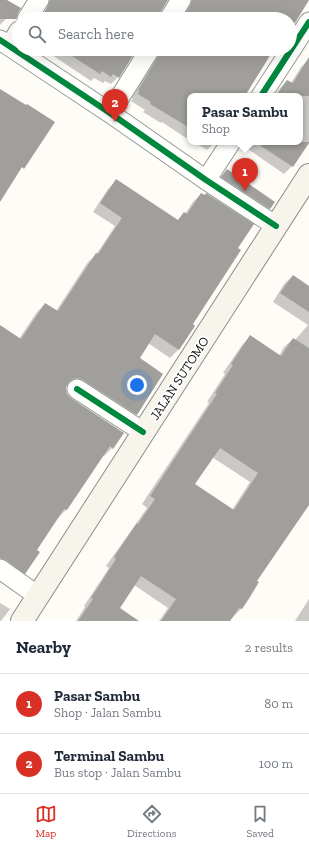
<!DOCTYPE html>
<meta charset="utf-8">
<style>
:root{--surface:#fff;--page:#f6f6f7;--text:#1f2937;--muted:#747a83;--line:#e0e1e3;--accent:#d93025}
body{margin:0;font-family:"Zilla Slab",serif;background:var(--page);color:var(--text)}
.you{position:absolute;left:137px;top:385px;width:14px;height:14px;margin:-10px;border:3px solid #fff;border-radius:50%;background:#1a73e8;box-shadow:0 0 0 6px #1a73e833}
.badge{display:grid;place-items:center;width:26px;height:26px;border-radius:50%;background:var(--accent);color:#fff;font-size:13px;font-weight:700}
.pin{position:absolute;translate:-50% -33px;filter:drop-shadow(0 1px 2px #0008)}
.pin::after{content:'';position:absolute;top:21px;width:14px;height:12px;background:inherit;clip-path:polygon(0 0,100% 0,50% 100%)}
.popup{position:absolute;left:187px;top:93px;width:116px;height:52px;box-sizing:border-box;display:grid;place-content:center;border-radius:8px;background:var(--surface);filter:drop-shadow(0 1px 3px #0005);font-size:13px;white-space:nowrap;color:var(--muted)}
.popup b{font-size:15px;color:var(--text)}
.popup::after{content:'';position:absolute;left:50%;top:100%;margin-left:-8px;border:8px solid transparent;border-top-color:var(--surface)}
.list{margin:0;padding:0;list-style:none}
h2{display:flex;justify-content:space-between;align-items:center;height:52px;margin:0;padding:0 16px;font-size:17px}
h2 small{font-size:13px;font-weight:400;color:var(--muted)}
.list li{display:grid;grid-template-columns:26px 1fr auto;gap:12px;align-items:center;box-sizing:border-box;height:60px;padding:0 16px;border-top:1px solid var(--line)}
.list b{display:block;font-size:15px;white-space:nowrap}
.list p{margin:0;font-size:13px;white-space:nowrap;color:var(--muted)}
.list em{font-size:13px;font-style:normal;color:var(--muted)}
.icon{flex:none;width:22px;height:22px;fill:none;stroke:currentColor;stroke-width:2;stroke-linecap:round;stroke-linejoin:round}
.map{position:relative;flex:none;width:309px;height:621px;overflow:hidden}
.search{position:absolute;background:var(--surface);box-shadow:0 4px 16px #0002;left:12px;right:12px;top:12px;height:44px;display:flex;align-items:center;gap:10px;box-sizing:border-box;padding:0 14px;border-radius:22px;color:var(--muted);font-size:15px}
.sheet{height:172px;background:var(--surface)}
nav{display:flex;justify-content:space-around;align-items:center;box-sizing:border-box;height:56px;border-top:1px solid var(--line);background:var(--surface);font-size:11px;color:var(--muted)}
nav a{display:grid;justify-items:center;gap:2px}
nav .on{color:var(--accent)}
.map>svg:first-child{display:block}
.shadow{fill:#0003;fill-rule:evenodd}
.building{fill:#a19f9c;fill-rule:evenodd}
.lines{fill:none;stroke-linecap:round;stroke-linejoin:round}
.street-casing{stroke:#979795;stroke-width:21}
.secondary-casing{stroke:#8e8d8b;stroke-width:24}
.street{stroke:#fffffe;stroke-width:19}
.secondary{stroke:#f6f4eb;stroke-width:22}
.cycleway-casing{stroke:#fff;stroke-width:8}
.cycleway{stroke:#00873e;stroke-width:6}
.labels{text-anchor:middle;stroke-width:4;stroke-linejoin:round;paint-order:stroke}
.street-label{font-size:13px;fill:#111;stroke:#fff}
</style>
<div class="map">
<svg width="309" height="621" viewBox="0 0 309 621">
<rect width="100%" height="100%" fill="#fdfcf7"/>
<path class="shadow" d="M 0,0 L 5,0 L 14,5 L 5,20 L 0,25 Z
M 39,0 L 167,0 L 159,13 L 157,19 L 65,19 L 42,4 Z
M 181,0 L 308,0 L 290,28 L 290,19 L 180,19 Z
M 43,49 L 136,49 L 118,77 L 111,84 L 105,81 L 103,83 L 94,78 L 91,81 Z
M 150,49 L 273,49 L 244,96 L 190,96 L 190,139 L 187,137 L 186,138 L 162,122 L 161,123 L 143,112 L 145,110 L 131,101 L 133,99 L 131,97 Z
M 309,59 L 309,143 L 292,166 L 284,174 L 245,147 L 248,142 L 300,142 L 300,96 L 275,96 L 280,88 L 287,81 L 291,83 L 301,67 Z
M 194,142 L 215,142 L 207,150 Z
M 227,171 L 269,208 L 263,215 L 215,184 Z
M 116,181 L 177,221 L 184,214 L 185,214 L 193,202 L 201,194 L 236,249 L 191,325 L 178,350 L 170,358 L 148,343 L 138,359 L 136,414 L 128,422 L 69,386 L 66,386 L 66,394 L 112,448 L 104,456 L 103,455 L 66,510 L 58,518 L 35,550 L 25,573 L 17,581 L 0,569 L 0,326 L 19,339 L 37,312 L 45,304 L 56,311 L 88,262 L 96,255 L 115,226 L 93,212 L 108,189 Z
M 293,276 L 309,287 L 309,502 L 256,581 L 241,609 L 229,621 L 159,621 L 168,608 L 134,585 L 119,608 L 138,621 L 76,621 L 85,607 L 84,606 L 109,568 L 106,566 L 147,508 L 142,504 L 209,403 L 207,402 L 225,374 L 223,373 L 242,345 L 250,337 L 279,356 L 284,347 L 293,339 L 295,340 L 308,325 L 273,302 L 284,284 ZM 212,457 L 250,482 L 232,510 L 194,485 Z
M 309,599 L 309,621 L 295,621 Z
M 0,603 L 10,609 L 1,621 L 0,621 Z"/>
<path class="building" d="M 0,0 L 7,0 L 21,8 L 18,13 L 16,19 L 0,19 Z
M 50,0 L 168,0 L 160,13 L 158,19 L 40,19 L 48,6 Z
M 192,0 L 309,0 L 290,31 L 290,19 L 182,19 L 190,6 Z
M 61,49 L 137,49 L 119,78 L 113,74 L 111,77 L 102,71 L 100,74 Z
M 161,49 L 274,49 L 245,96 L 190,96 L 190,128 L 150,104 L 151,102 L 138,94 L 139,91 L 138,90 L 159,55 Z
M 309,57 L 309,96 L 276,96 L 287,80 L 293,83 Z
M 0,89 L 26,105 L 27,104 L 55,122 L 24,169 L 22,167 L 0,202 Z
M 255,142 L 309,142 L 309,143 L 293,167 Z
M 227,169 L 275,202 L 270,209 L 221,177 Z
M 116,179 L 178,220 L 184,212 L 187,214 L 201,193 L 205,195 L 206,193 L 254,224 L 238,248 L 241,250 L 193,324 L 195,326 L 179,350 L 155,334 L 140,358 L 163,374 L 137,415 L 83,380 L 78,378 L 72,379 L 68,383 L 66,388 L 67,394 L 71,398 L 124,433 L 113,449 L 110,446 L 67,510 L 64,509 L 37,550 L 40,552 L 25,574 L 6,560 L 0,558 L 0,325 L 21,339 L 45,303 L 58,311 L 96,253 L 98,254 L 122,218 L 100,203 Z
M 293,275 L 309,286 L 309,312 L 280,293 Z
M 250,335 L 281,356 L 293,338 L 309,348 L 309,505 L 257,581 L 259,582 L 250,597 L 242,609 L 239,608 L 230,621 L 161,621 L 176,599 L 141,576 L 120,608 L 139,621 L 78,621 L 93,599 L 91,598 L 116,559 L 114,557 L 137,523 L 138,524 L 155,499 L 150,496 L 217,394 L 215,393 L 233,365 L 231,364 ZM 220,448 L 258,473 L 234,510 L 195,484 Z"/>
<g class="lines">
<defs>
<path id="street" d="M 27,19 L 39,0
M 169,19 L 181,0
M 0,40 L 110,113 L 206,180 L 276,226
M 10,46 L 19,31
M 261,96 L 309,22
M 110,113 L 150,49
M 206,180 L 231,142
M 77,389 L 143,432
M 0,569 L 38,596"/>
<path id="secondary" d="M 22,621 L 309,175"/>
</defs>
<use href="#street" class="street-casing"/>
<use href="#secondary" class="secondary-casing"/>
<use href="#street" class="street"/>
<use href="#secondary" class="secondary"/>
<defs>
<path id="cycleway" d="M 0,40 L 110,113 L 206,180 L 276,226
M 261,96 L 309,22
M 77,389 L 143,432"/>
</defs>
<use href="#cycleway" class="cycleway-casing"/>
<use href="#cycleway" class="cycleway"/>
</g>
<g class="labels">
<g class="street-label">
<text transform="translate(179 378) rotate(-57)" y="5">JALAN SUTOMO</text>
</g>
</g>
</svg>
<div class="you"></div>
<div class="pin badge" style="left:245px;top:191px">1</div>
<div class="popup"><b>Pasar Sambu</b>Shop</div>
<div class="pin badge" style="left:115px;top:122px">2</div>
<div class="search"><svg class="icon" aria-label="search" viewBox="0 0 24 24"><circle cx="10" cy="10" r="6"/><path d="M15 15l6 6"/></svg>Search here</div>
</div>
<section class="sheet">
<h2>Nearby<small>2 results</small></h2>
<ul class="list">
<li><span class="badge">1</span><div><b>Pasar Sambu</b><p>Shop · Jalan Sambu</p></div><em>80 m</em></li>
<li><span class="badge">2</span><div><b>Terminal Sambu</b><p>Bus stop · Jalan Sambu</p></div><em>100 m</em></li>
</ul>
</section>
<nav>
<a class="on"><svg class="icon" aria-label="map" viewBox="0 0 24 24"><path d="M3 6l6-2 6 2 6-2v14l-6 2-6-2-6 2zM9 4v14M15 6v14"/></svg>Map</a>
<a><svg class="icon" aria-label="directions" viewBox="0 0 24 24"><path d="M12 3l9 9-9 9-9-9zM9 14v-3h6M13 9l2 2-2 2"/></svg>Directions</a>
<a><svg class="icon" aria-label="saved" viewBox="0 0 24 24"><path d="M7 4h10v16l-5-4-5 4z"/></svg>Saved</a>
</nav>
